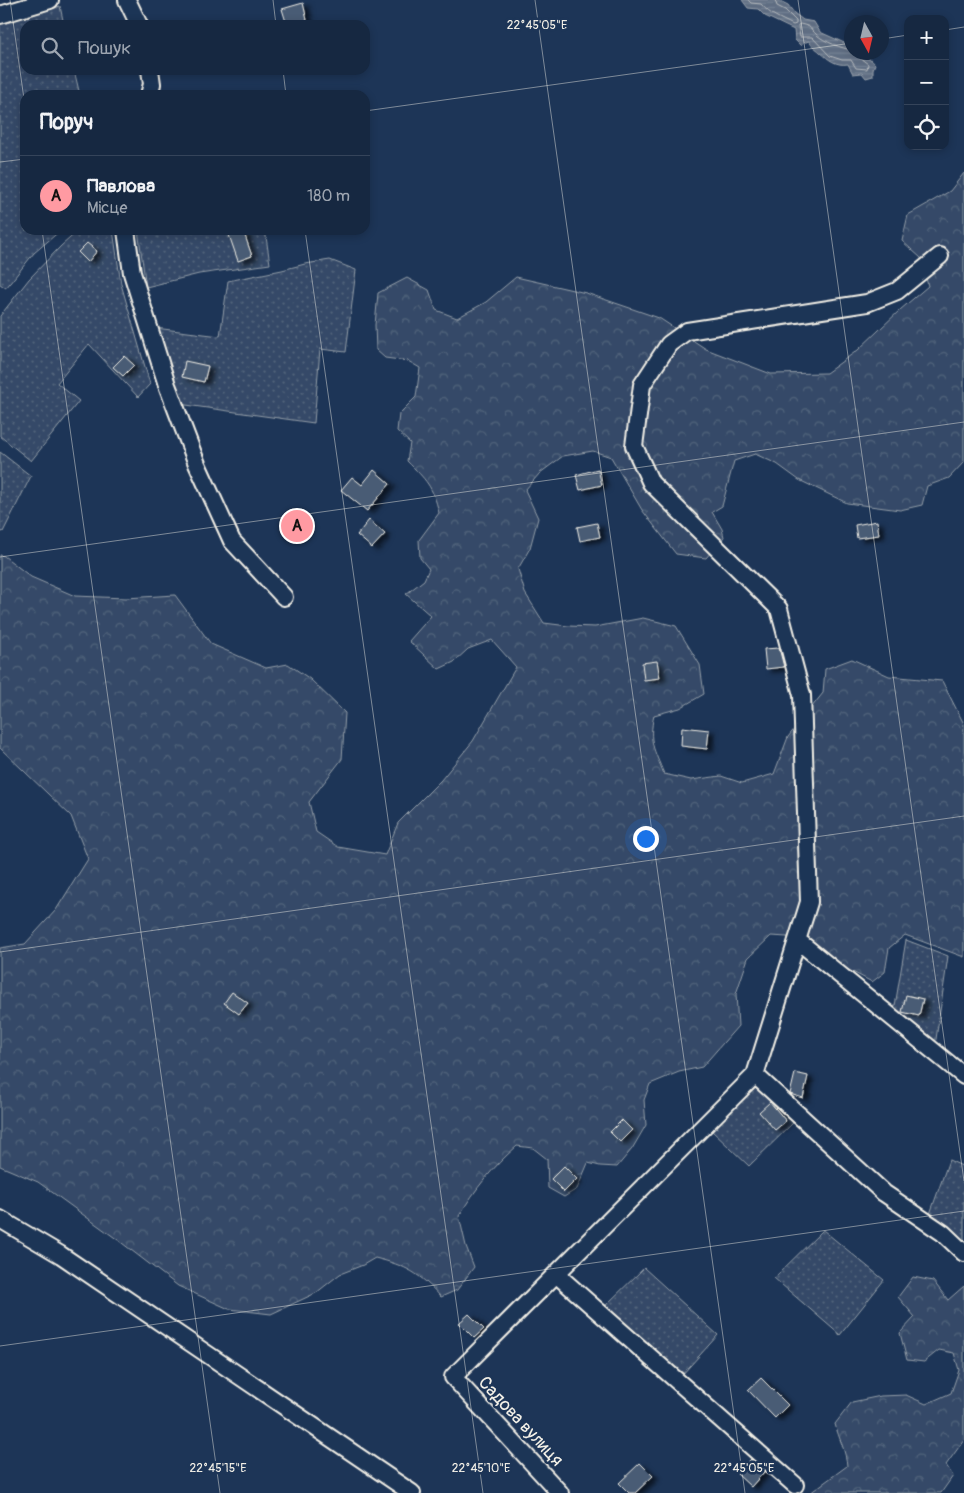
<!DOCTYPE html>
<html lang="uk">
<meta charset="utf-8">
<style>
:root{--surface:#162841;--page:#1f3048;--text:#f1f3f6;--muted:#9ea6b1;--line:#35445a;--accent:#ff9aa2}
body{margin:0;font-family:Pangolin,sans-serif;background:var(--page);color:var(--text)}
.controls{position:absolute;right:15px;top:15px;display:grid;overflow:hidden;border-radius:10px;box-shadow:0 2px 8px #0003}
.controls button{width:45px;height:45px;display:grid;place-items:center;padding:0;border:0;border-bottom:1px solid var(--line);background:var(--surface);color:var(--text);font:25px sans-serif}
.compass{position:absolute;left:844px;top:15px;width:45px;height:45px;border-radius:50%;background:var(--surface);box-shadow:0 2px 8px #0003;rotate:172deg}
.you{position:absolute;left:645px;top:838px;width:18px;height:18px;margin:-12px;border:4px solid #fff;border-radius:50%;background:#1a73e8;box-shadow:0 0 0 8px #1a73e833}
.badge{display:grid;place-items:center;width:32px;height:32px;border-radius:50%;background:var(--accent);color:#111;font-size:16px;font-weight:700}
.pin{position:absolute;translate:-50% -50%;border:2px solid #fff;box-shadow:0 1px 5px #0006}
.list{margin:0;padding:0;list-style:none}
h2{display:flex;justify-content:space-between;align-items:center;height:65px;margin:0;padding:0 20px;font-size:21px}
h2 small{font-size:16px;font-weight:400;color:var(--muted)}
.list li{display:grid;grid-template-columns:32px 1fr auto;gap:15px;align-items:center;box-sizing:border-box;height:80px;padding:0 20px;border-top:1px solid var(--line)}
.list b{display:block;font-size:19px;white-space:nowrap}
.list p{margin:0;font-size:16px;white-space:nowrap;color:var(--muted)}
.list em{font-size:16px;font-style:normal;color:var(--muted)}
.icon{flex:none;width:28px;height:28px;fill:none;stroke:currentColor;stroke-width:2;stroke-linecap:round;stroke-linejoin:round}
.map{position:relative;flex:none;width:964px;height:1493px;overflow:hidden}
.search{position:absolute;background:var(--surface);box-shadow:0 2px 8px #0003;left:20px;top:20px;width:350px;height:55px;display:flex;align-items:center;gap:12px;box-sizing:border-box;padding:0 18px;border-radius:15px;color:var(--muted);font-size:19px}
.panel{position:absolute;background:var(--surface);box-shadow:0 2px 8px #0003;left:20px;top:90px;width:350px;height:145px;border-radius:15px}
.map>svg:first-child{display:block}
.forest{fill:url(#forest-crowns);stroke:#949ea8}
.garden{fill:url(#garden-dots);stroke:#949ea8}
.water{fill:url(#water-rules);stroke:#9aa2ab}
.lines{fill:none;stroke-linecap:round;stroke-linejoin:round}
.shore{stroke:#b8bcbf;stroke-width:1}
.building{fill:#485b74;stroke:#f4f1e8;filter:url(#shadow)}
.street-casing{stroke:#f4f1e8;stroke-width:20}
.street{stroke:#1d3557;stroke-width:16}
.ticks{fill:none;stroke:#f4f1e8;stroke-width:1;stroke-opacity:0.45}
.labels{text-anchor:middle;stroke-width:5;stroke-linejoin:round;paint-order:stroke}
.street-label{font-size:18px;fill:#f4f1e8;stroke:#1d3557}
.ticks-label{font-size:12px;text-anchor:middle;fill:#f4f1e8;stroke:#1d3557;stroke-width:5;stroke-linejoin:round;paint-order:stroke}
</style>
<div class="map">
<svg width="964" height="1493" viewBox="0 0 964 1493">
<defs>
<pattern id="forest-crowns" width="20" height="18" patternUnits="userSpaceOnUse" patternTransform="scale(1.25)"><rect width="20" height="18" fill="#354a67"/><path d="M2 6a3 3 0 1 1 6 0M12 15a3 3 0 1 1 6 0" fill="none" stroke="#53657d"/></pattern>
<pattern id="garden-dots" width="8" height="8" patternUnits="userSpaceOnUse" patternTransform="scale(1.25)"><rect width="8" height="8" fill="#354a67"/><path d="M2 2h.1M6 6h.1" fill="none" stroke="#53657d" stroke-width="1.8" stroke-linecap="round"/></pattern>
<pattern id="water-rules" width="6" height="5" patternUnits="userSpaceOnUse" patternTransform="scale(1.25)"><rect width="6" height="5" fill="#5e6d82"/><path d="M0 2.5h6" fill="none" stroke="#768294"/></pattern>
<filter id="shadow"><feDropShadow dx="5.5" dy="3" stdDeviation="2.5" flood-color="#0009"/></filter>
</defs>
<rect width="100%" height="100%" fill="#1d3557"/>
<filter id="ink" filterUnits="userSpaceOnUse"><feTurbulence type="fractalNoise" baseFrequency=".02" numOctaves="2"/><feDisplacementMap in="SourceGraphic" scale="10" xChannelSelector="R" yChannelSelector="G"/><feConvolveMatrix kernelMatrix="1 2 1 2 8 2 1 2 1" color-interpolation-filters="sRGB"/></filter>
<g filter="url(#ink)">
<path class="forest" d="M 964,173 L 964,462 L 949,478 L 927,486 L 922,505 L 900,510 L 847,503 L 799,480 L 777,464 L 755,454 L 734,461 L 722,506 L 712,512 L 722,529 L 724,537 L 706,558 L 676,554 L 642,510 L 611,457 L 593,451 L 563,456 L 540,473 L 525,490 L 538,518 L 530,548 L 518,569 L 525,593 L 544,623 L 568,626 L 595,627 L 643,618 L 676,626 L 700,665 L 704,694 L 680,708 L 654,715 C 648,742 654,749 664,774 L 691,780 L 721,776 L 742,783 L 774,774 L 788,737 L 823,693 L 825,669 L 852,659 L 889,676 L 942,681 L 964,724 L 964,957 L 905,935 L 889,948 L 885,972 L 872,982 L 841,966 L 813,943 L 787,937 L 771,936 L 748,958 L 736,994 L 738,1026 L 702,1067 L 679,1072 L 650,1084 L 644,1100 L 646,1125 L 632,1149 L 617,1167 L 600,1166 L 588,1163 L 577,1189 L 564,1197 L 548,1188 L 547,1159 L 533,1148 L 517,1146 C 492,1168 476,1188 459,1216 L 466,1246 L 474,1267 L 457,1290 L 441,1297 C 419,1273 407,1266 375,1258 L 363,1265 L 340,1274 L 316,1293 L 271,1314 L 229,1309 L 178,1286 L 118,1240 L 38,1182 L 0,1166 L 0,948 L 25,944 L 56,910 L 88,859 L 71,816 L 0,748 L 0,555 L 4,556 L 31,577 L 75,596 L 126,598 L 175,595 L 211,644 L 266,668 L 288,664 L 310,679 L 345,713 L 342,759 L 309,802 L 316,832 L 338,847 L 385,855 L 398,823 L 441,780 L 473,741 L 516,667 L 492,640 L 468,649 L 454,662 L 439,669 L 409,641 L 431,616 L 406,594 L 424,580 L 429,569 L 420,558 L 419,540 L 439,513 C 433,486 426,480 407,461 L 410,443 L 397,431 L 399,414 L 416,397 L 420,368 L 408,361 L 385,358 L 376,350 L 375,325 L 378,293 L 407,278 L 429,290 L 436,310 L 457,318 L 486,302 L 516,277 L 586,293 L 659,318 L 706,349 L 771,374 L 826,373 L 858,350 L 900,310 L 928,286 L 921,258 L 902,241 L 908,215 L 950,191 Z
M 913,1277 L 933,1281 L 948,1300 L 964,1286 L 964,1440 L 946,1465 L 953,1476 L 941,1493 L 810,1493 L 847,1466 C 846,1451 839,1439 835,1424 L 852,1402 L 881,1396 L 906,1395 L 926,1404 L 951,1393 L 959,1370 L 954,1353 L 939,1350 L 924,1362 L 907,1360 L 900,1333 L 915,1317 L 898,1297 Z"/>
<path class="garden" d="M 60,6 L 64,25 L 25,25 L 25,70 L 74,70 L 79,91 L 67,95 L 25,95 L 25,230 L 61,230 L 34,253 L 6,288 L 0,284 L 0,23 Z
M 79,230 L 113,230 L 121,284 L 150,384 L 138,397 L 89,344 L 57,383 L 79,401 L 31,461 L 0,436 L 0,316 L 29,279 L 61,246 Z
M 138,230 L 265,230 L 270,264 L 199,274 L 146,287 Z
M 330,260 L 356,270 L 346,352 L 320,349 L 314,423 L 179,404 L 155,328 L 220,336 L 228,281 L 282,270 L 305,264 Z
M 0,452 L 31,476 L 3,532 L 0,531 Z
M 906,940 L 948,956 L 935,1046 L 894,1012 Z
M 758,1086 L 794,1122 L 749,1166 L 711,1130 Z
M 949,1160 L 964,1167 L 964,1244 L 930,1214 Z
M 823,1230 L 884,1280 L 840,1335 L 774,1278 Z
M 644,1268 L 718,1335 L 681,1376 L 604,1307 Z"/>
<path class="water" d="M 742,0 L 778,0 L 788,5 L 794,13 L 803,20 L 814,22 L 820,32 L 851,46 L 852,52 C 862,52 868,56 875,64 L 873,69 L 873,76 L 866,78 L 862,73 L 853,74 L 848,64 C 836,66 829,60 820,52 C 816,48 812,47 809,41 L 803,43 L 801,46 L 795,40 L 794,30 L 765,16 L 758,9 L 748,8 Z"/>
<g class="lines">
<path class="shore" d="M 748,0 L 751,3 L 761,4 C 771,16 780,18 793,25 L 796,24 L 796,21 L 785,10 L 777,6 L 775,0
M 852,50 C 843,49 823,41 817,35 C 808,27 813,27 800,24 L 798,25 L 800,37 L 812,37 L 830,56 L 842,60 L 851,60 L 856,68 L 867,69 L 868,64 L 860,58 L 859,52"/>
</g>
<path class="building" d="M 303,3 L 307,20 L 287,25 L 282,9 Z
M 243,230 L 252,256 L 238,261 L 229,235 Z
M 87,243 L 97,251 L 88,262 L 78,252 Z
M 124,356 L 134,365 L 123,376 L 113,367 Z
M 185,361 L 208,366 L 204,382 L 182,377 Z
M 598,469 L 602,485 L 580,490 L 576,475 Z
M 374,470 L 390,484 L 367,511 L 341,490 L 352,477 L 362,485 Z
M 369,520 L 385,534 L 372,548 L 357,535 Z
M 877,521 L 879,535 L 857,538 L 855,525 Z
M 597,523 L 600,537 L 580,541 L 577,527 Z
M 779,648 L 784,667 L 766,669 L 764,649 Z
M 657,661 L 660,678 L 644,680 L 642,663 Z
M 682,727 L 709,730 L 707,749 L 681,746 Z
M 232,992 L 248,1003 L 239,1014 L 224,1003 Z
M 906,995 L 923,999 L 919,1016 L 902,1012 Z
M 795,1073 L 808,1076 L 803,1098 L 790,1094 Z
M 770,1102 L 786,1121 L 775,1130 L 759,1112 Z
M 622,1120 L 632,1130 L 620,1142 L 610,1132 Z
M 564,1166 L 577,1179 L 564,1192 L 551,1179 Z
M 469,1314 L 484,1329 L 474,1338 L 459,1323 Z
M 761,1378 L 788,1405 L 775,1418 L 748,1390 Z
M 750,1459 L 764,1472 L 751,1487 L 737,1474 Z
M 640,1463 L 653,1476 L 635,1493 L 629,1493 L 619,1483 Z"/>
<g class="lines">
<defs>
<path id="street" d="M 127,0 L 139,25
M 0,15 L 50,0
M 149,95 L 152,84 L 150,70
M 126,230 L 132,273 L 167,385 L 197,464 L 232,541 L 284,597
M 797,940 L 964,1076
M 755,1075 L 884,1193 L 943,1233 L 964,1253
M 0,1219 L 61,1255 L 412,1493
M 556,1274 L 795,1485
M 560,1493 L 453,1377 L 755,1075 L 809,902 L 802,695 L 779,609 L 651,483 L 634,446 L 642,385 L 669,344 L 687,331 L 867,303 L 897,291 L 940,256"/>
</defs>
<use href="#street" class="street-casing"/>
<use href="#street" class="street"/>
</g>
</g>
<path class="ticks" d="M 10,0 L 25,106M 273,0 L 276,25M 535,0 L 745,1493M 798,0 L 964,1181M 945,30 L 964,27M 882,39 L 908,35M 283,70 L 286,95M 365,111 L 852,43M 0,162 L 25,159M 42,230 L 220,1493M 305,230 L 483,1493M 0,557 L 964,422M 0,952 L 964,816M 0,1346 L 964,1211"/>
<g class="labels">
<g class="street-label">
<text transform="translate(521 1421) rotate(47)" y="6">Садова вулиця</text>
</g>
</g>
<g class="ticks-label">
<text x="537" y="29">22°45'05"E</text>
<text x="218" y="1472">22°45'15"E</text>
<text x="481" y="1472">22°45'10"E</text>
<text x="744" y="1472">22°45'05"E</text>
</g>
</svg>
<div class="controls">
<button>+</button>
<button>−</button>
<button><svg class="icon" aria-label="locate" viewBox="0 0 24 24"><circle cx="12" cy="12" r="6"/><path d="M12 2v4M12 18v4M2 12h4M18 12h4"/></svg></button>
</div>
<svg class="compass" viewBox="-18 -18 36 36"><path d="M0-13l5 13h-10z" fill="#e53935"/><path d="M0 13l5-13h-10z" fill="#9ea6b1"/></svg>
<div class="you"></div>
<div class="pin badge" style="left:297px;top:526px">A</div>
<div class="search"><svg class="icon" aria-label="search" viewBox="0 0 24 24"><circle cx="10" cy="10" r="6"/><path d="M15 15l6 6"/></svg>Пошук</div>
<section class="panel">
<h2>Поруч<small></small></h2>
<ul class="list">
<li><span class="badge">A</span><div><b>Павлова</b><p>Місце</p></div><em>180 m</em></li>
</ul>
</section>
</div>
